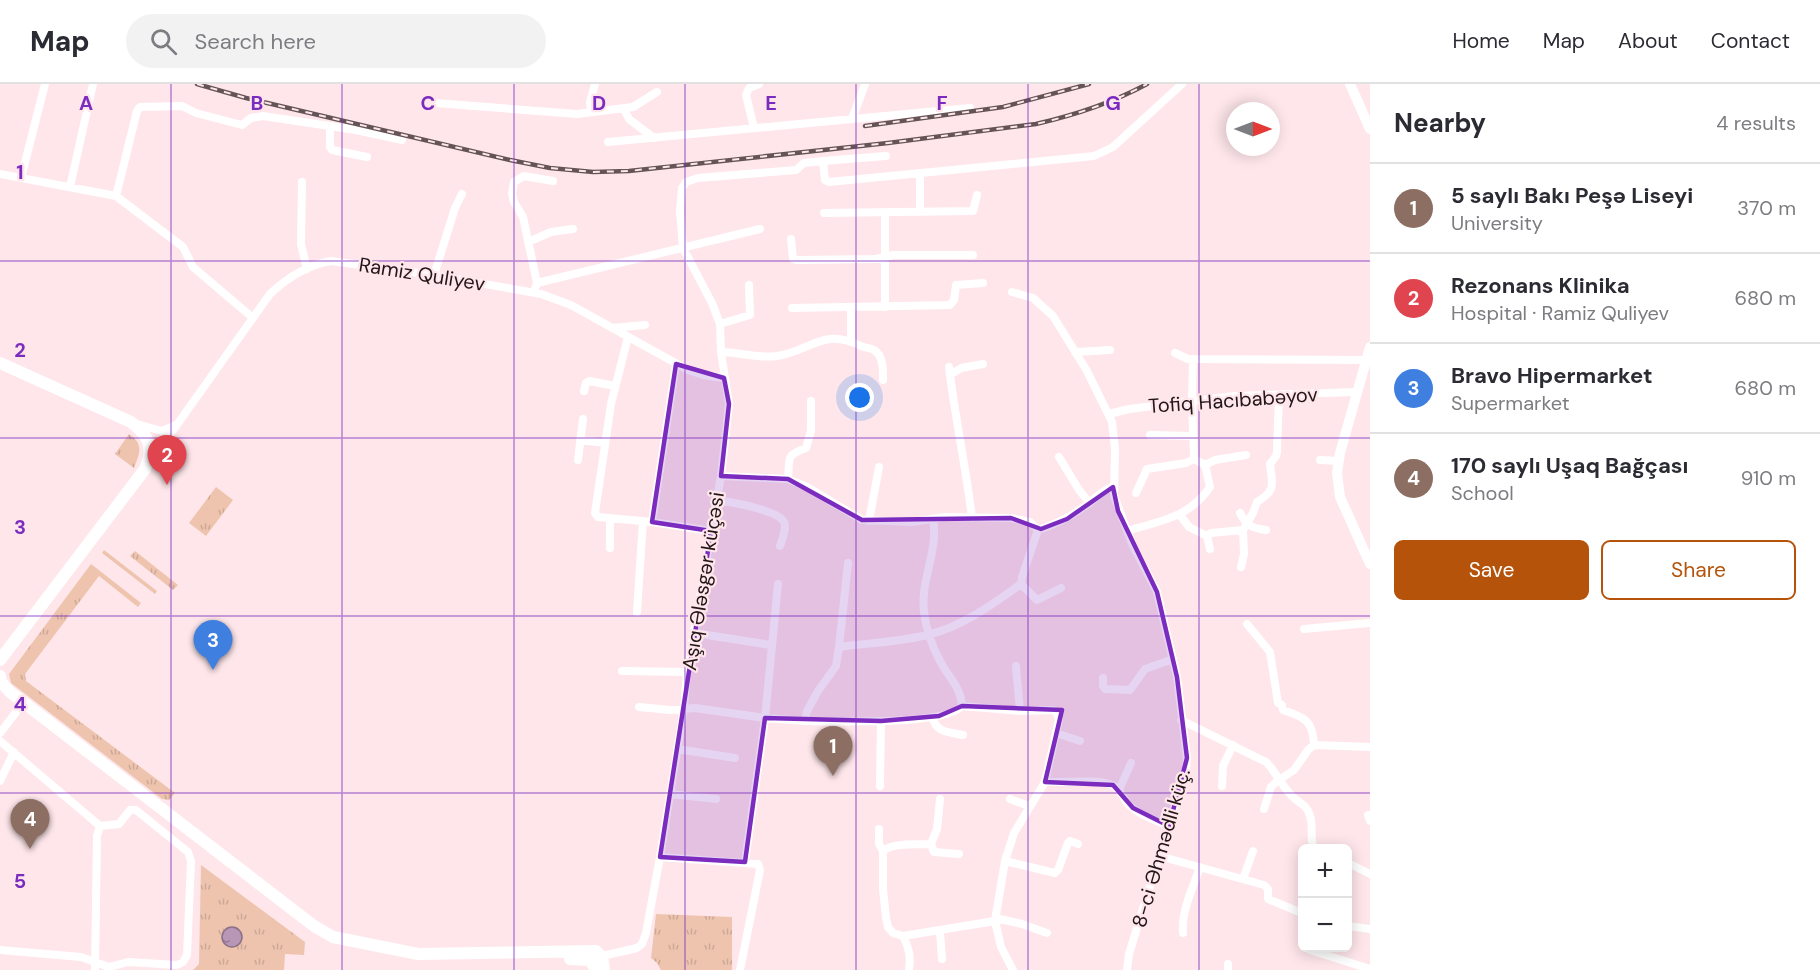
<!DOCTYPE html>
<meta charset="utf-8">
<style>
:root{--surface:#fff;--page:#f2f2f3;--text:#2b2b33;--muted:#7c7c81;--line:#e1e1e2;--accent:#b45309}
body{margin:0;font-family:"DM Sans",sans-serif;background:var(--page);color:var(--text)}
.controls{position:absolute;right:18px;bottom:18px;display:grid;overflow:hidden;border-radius:9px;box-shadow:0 3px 15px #0003}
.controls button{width:54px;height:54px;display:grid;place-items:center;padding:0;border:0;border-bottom:2px solid var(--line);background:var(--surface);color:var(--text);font:30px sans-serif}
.compass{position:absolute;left:1226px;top:18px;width:54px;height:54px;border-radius:50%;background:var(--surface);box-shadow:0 3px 15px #0003;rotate:90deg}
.you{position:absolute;left:860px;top:314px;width:21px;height:21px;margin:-15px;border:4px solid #fff;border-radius:50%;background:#1a73e8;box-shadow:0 0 0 9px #1a73e833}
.badge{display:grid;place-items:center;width:39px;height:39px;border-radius:50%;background:var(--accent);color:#fff;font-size:20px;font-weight:700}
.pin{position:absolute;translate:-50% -50px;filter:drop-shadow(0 2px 3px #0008)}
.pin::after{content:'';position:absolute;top:32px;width:21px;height:18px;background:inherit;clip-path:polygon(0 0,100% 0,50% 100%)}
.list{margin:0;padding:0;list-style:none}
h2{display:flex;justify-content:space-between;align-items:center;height:78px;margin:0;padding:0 24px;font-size:26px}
h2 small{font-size:20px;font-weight:400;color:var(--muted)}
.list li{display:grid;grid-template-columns:39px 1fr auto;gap:18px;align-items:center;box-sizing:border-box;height:90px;padding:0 24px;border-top:2px solid var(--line)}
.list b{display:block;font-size:22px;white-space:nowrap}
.list p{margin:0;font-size:20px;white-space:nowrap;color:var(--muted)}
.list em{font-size:20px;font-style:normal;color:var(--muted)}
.actions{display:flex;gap:12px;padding:18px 24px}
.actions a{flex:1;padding:14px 0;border:2px solid var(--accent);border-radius:9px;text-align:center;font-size:21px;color:var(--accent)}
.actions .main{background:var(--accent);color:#fff}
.icon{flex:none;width:33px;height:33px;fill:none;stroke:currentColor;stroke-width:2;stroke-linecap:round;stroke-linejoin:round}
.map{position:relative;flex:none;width:1370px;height:886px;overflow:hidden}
header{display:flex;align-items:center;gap:36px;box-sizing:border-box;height:84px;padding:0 30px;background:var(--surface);border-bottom:2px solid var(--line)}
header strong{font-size:28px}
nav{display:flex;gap:33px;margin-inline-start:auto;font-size:21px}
.search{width:420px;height:54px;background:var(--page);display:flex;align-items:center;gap:15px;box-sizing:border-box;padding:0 21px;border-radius:33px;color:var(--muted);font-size:22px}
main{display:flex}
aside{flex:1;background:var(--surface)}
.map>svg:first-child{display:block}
.grass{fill:url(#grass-tufts)}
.water{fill:url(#water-ripples);stroke:#8b7086;stroke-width:1.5}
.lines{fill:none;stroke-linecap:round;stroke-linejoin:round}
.minor{stroke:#fff;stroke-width:8}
.tertiary{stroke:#fff;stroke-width:10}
.secondary{stroke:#fff;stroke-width:12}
.rail-casing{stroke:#645456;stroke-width:4.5}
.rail{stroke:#fee6ea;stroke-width:2;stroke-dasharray:7;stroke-linecap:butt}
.marked{fill:#7b2cbf;fill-opacity:0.2;stroke:#7b2cbf;stroke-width:4.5;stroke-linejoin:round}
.grid{fill:none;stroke:#7b2cbf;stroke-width:1.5;stroke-opacity:0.55}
.labels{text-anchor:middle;stroke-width:4.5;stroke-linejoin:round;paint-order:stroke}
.street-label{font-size:20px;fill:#231618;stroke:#fee6ea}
.grid-label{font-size:20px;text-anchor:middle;font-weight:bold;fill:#7b2cbf;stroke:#fee6ea;stroke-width:4.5;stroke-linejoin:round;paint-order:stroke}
</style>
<header>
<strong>Map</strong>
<div class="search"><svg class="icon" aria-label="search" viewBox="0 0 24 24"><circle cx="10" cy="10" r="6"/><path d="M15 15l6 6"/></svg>Search here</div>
<nav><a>Home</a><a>Map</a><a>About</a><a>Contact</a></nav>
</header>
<main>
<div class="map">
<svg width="1370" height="886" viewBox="0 0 1370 886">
<defs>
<pattern id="grass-tufts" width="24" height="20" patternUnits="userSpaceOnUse" patternTransform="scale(1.5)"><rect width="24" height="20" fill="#eec4af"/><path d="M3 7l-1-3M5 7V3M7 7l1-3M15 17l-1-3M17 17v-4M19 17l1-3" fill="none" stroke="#cca896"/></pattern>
<pattern id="water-ripples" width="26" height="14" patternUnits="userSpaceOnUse" patternTransform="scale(1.5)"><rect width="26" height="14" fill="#b896b5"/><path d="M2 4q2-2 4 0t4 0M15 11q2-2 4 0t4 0" fill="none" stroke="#957992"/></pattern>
</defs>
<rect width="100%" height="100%" fill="#fee6ea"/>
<path class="grass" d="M 129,350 C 144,360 140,369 134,384 L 115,370 Z
M 216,403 L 233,416 L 206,452 L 189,439 Z
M 104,466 L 157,507 L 155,510 L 102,469 Z
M 135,467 L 178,501 L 173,506 L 130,472 Z
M 91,480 L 141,519 L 138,523 L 99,492 L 25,590 L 26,597 L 175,709 L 169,716 L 162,715 L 11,599 L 9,590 Z
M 201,781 L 305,858 L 304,871 L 285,870 L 284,886 L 193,886 L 199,880 Z
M 656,830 L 732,833 L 732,886 L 661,886 L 657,879 L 651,874 Z"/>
<path class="water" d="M222 853a10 10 0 1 1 20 0a10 10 0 1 1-20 0Z"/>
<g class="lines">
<path class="minor" d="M 435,19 L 577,30 L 633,23 L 657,8
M 624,25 L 629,35 L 654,54
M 591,28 L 590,18 L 595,0
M 852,35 L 865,0
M 330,42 L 330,63 L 332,66 L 367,73
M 754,44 L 746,11 L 749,4 L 759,0
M 608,58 L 970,24
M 823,77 L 886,72
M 920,89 L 920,128
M 0,90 L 116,112 L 183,163 L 193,183 L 253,234
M 21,94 L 45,0
M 302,98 L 301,160 L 307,185
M 70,103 L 93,0
M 116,112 L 137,27 L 140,23 L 182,22 L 196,29 L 242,41 L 251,34 L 263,32 L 356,46 L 402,56
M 885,128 L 885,223
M 824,129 L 973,127 L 977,111
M 791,155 L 793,175 L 797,176 L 876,175 L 893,171 L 973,171
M 528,158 L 551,148 L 573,145
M 434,191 L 455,124 L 462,110
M 537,199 L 523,133 L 514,118 L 512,110 L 514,98 L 524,92 L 553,97
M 534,208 L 537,199 L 760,145
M 1012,208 L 1033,214 L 1053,232 L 1087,287 L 1112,338 L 1115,365 L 1114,412 L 1133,462 L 1157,508 L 1177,593 L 1187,674 L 1186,685 L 1129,870 L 1127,886
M 792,224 L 950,221 L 954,216 L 956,201 L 983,199
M 720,240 L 750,231 L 749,201
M 612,244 L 645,241
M 628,253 L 611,320 L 595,429 L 598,433 L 652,438 L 711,447
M 851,256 L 851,223
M 721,268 C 738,268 760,275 777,272 C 812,267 822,243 861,262 C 865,264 871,264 874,266 C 884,272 883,287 883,296
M 1075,268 L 1110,266
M 1175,269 L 1188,275 L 1370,276
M 949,283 C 955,334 966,383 972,434
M 950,291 L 961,284 L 983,280
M 584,307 L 586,299 L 589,297 L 615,302
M 1109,330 L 1129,325 L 1234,312 L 1357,308
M 137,340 L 162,347 L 176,341
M 1150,351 L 1193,352
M 580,356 L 605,359
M 1059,373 L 1079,406 L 1090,419
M 578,376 L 583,335
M 1320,376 L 1339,377
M 149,380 L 270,210 C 287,194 307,181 331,177 L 434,191 L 541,210 L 571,221 L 688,286 L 703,291 L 724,294
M 1205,381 L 1215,376 L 1246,371
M 721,392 L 788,395 L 807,403 L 862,436 L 912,438 L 945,433 L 1011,434 L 1030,438 L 1038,446
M 788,395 C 790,373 785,372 806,364 L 811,347 L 811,317
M 1136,409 L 1147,385 L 1186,379 L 1194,375
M 717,416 C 730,418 778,426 784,438 C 787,444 782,456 780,462
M 1240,429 C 1247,442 1252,444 1266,446
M 1180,431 L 1189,443 L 1207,452 L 1210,465
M 610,434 L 610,464
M 933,435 C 939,466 920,497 924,528 C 926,544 932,562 940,577 C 948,593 961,603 962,622
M 869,437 L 879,383
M 652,438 L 676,280
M 1127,447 C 1160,437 1189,434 1210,403 L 1205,381 L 1194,375 L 1192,316 L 1193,275
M 1207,452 L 1211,449 L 1243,446
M 1241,483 L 1244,470 L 1243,446 L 1253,429 L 1257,418 C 1277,406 1272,400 1270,380 L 1276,372 L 1277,368 L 1279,311
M 1021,500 L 1037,516 L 1061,504
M 637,528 L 643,437
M 1247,540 L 1270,568 L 1278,619 L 1282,621 L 1283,626 C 1305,633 1313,637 1314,661
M 1304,545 L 1370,539
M 694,549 L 771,561
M 839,563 L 848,479
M 1016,582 L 1020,627
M 622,587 L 687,588
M 1103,594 L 1103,602 L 1105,605 L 1130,606 L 1145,585 L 1173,575
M 962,622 L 1020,627 L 1053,626 L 1057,629 L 1059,636 L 1045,698 L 1014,749 L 1005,777 L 995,837 L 1001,863 L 1013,886
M 639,623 L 670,626 L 695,624 L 765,634 L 805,637 L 807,627 L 818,607 L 836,582 L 839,563 C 868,559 899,558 927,551 C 962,543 993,520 1021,500 L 1022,493 L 1038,446 C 1057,440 1073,432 1089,419 C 1098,413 1103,405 1113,403
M 933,633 C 935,649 949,648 963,651
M 1181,636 L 1266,678 C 1277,689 1283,705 1295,715 C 1302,720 1308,723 1310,732 C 1314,743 1309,755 1314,764
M 805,637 C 834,637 945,642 962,622
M 0,649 L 20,623
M 1056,649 L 1080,657
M 0,657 L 100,742 L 119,740 L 130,726 L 136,726 L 188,768 L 191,777 L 187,871 L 183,878 L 177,881 L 128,878 L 109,883 L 81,873 L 0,866
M 677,665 L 735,674
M 0,697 L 14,668
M 1045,698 C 1062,699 1099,694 1114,702 C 1121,706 1123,714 1128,720 C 1139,731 1155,736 1169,742
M 880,702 L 881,637
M 1222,702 L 1223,682 L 1233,661
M 1119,706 L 1131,679
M 670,710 L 716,715
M 1010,715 L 1029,722
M 1264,725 L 1271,703 L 1276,698 L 1294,686 L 1308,666 L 1314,661 L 1370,663
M 1368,731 L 1370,737
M 879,745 L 879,760 L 883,767 L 883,805 L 886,834 L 888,843 L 893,849 L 903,852 C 909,864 911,873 909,886
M 931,760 L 937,745 L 940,715
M 883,767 C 894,758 917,761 931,760 L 934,768 L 959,770
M 1159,772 L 1264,801 L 1268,805 L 1268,815 L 1302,829
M 660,773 L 758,780 L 760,786 L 740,886
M 1005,777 L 1055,789 L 1058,786 L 1068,759 L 1070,757 L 1078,760
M 745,778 L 765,634 L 778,500
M 1348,779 L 1370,790
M 1243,795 L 1253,767
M 996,834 L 1022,840 L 1047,849
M 1348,842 L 1370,845
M 940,848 L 942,875
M 1183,849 C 1181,827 1193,804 1200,783
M 903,852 L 995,837
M 1308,864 L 1310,866 L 1370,885
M 598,873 L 637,864 L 642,860 L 646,849 L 660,773 L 684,624 L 687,588 L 721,392 L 729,320 L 721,268 L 720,240 L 712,219 L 683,164 L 680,127 L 682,104 L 686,98 L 698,94 L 796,86 L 804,79 L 823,77 L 825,96 L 829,98 L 1094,72 L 1113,63 L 1182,0
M 95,886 L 97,752 L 100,742
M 1228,886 L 1228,880"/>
<path class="tertiary" d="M 1350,0 L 1370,45
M 1370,263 L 1340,369 L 1337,389 L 1340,413 L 1370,480"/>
<path class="secondary" d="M 0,279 L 131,338 C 149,352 154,362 145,385 L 0,576
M 0,592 L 1,598 L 10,608 L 314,842 L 333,853 L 418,870 L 596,867 L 602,873 L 604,886
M 570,875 L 590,876 L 596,886"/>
<defs>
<path id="rail" d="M 197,0 L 246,14 L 510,76 L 550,84 L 593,88 L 629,87 L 888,59 L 1036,40 C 1075,31 1112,19 1147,0
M 865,42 L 1003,23 L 1089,0"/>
</defs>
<use href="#rail" class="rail-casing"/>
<use href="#rail" class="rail"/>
</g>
<path class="marked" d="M 676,280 L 724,294 L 729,320 L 721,392 L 788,395 L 862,436 L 1011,434 L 1041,445 L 1067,435 L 1113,403 L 1118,427 L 1157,508 L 1177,593 L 1187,674 L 1169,742 L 1133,724 L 1113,701 L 1045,698 L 1062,626 L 962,622 L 939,632 L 881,637 L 765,634 L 745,778 L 660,773 L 711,447 L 652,438 Z"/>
<path class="grid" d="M 171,0 L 171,886M 342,0 L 342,886M 514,0 L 514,886M 685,0 L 685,886M 856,0 L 856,886M 1028,0 L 1028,886M 1199,0 L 1199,886M 0,177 L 1370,177M 0,354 L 1370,354M 0,532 L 1370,532M 0,709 L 1370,709"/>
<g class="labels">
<g class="street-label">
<text transform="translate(422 190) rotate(9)" y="7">Ramiz Quliyev</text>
<text transform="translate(1233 316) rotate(-4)" y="7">Tofiq Hacıbabəyov</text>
<text transform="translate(703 497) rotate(-81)" y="7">Aşıq Ələsgər küçəsi</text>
<text transform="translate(1161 764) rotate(-74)" y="7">8-ci Əhmədli küç.</text>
</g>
</g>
<g class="grid-label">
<text x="86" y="26">A</text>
<text x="257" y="26">B</text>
<text x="428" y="26">C</text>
<text x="599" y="26">D</text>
<text x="771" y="26">E</text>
<text x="942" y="26">F</text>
<text x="1113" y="26">G</text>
<text x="20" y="95">1</text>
<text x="20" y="273">2</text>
<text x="20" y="450">3</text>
<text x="20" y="627">4</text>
<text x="20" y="804">5</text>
</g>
</svg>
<div class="controls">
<button>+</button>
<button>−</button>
</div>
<svg class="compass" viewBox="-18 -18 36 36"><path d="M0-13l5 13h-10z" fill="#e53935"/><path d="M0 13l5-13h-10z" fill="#7c7c81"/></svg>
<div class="you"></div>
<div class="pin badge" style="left:833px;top:692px;background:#8d6e63">1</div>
<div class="pin badge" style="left:167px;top:401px;background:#e0444e">2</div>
<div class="pin badge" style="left:213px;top:586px;background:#3f7fe0">3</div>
<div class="pin badge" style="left:30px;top:765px;background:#8d6e63">4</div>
</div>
<aside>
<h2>Nearby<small>4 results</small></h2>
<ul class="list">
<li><span class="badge" style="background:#8d6e63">1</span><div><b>5 saylı Bakı Peşə Liseyi</b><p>University</p></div><em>370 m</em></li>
<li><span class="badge" style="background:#e0444e">2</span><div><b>Rezonans Klinika</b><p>Hospital · Ramiz Quliyev</p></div><em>680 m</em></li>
<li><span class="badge" style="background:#3f7fe0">3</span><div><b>Bravo Hipermarket</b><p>Supermarket</p></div><em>680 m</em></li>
<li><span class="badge" style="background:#8d6e63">4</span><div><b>170 saylı Uşaq Bağçası</b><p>School</p></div><em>910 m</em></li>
</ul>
<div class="actions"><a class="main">Save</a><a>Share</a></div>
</aside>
</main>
